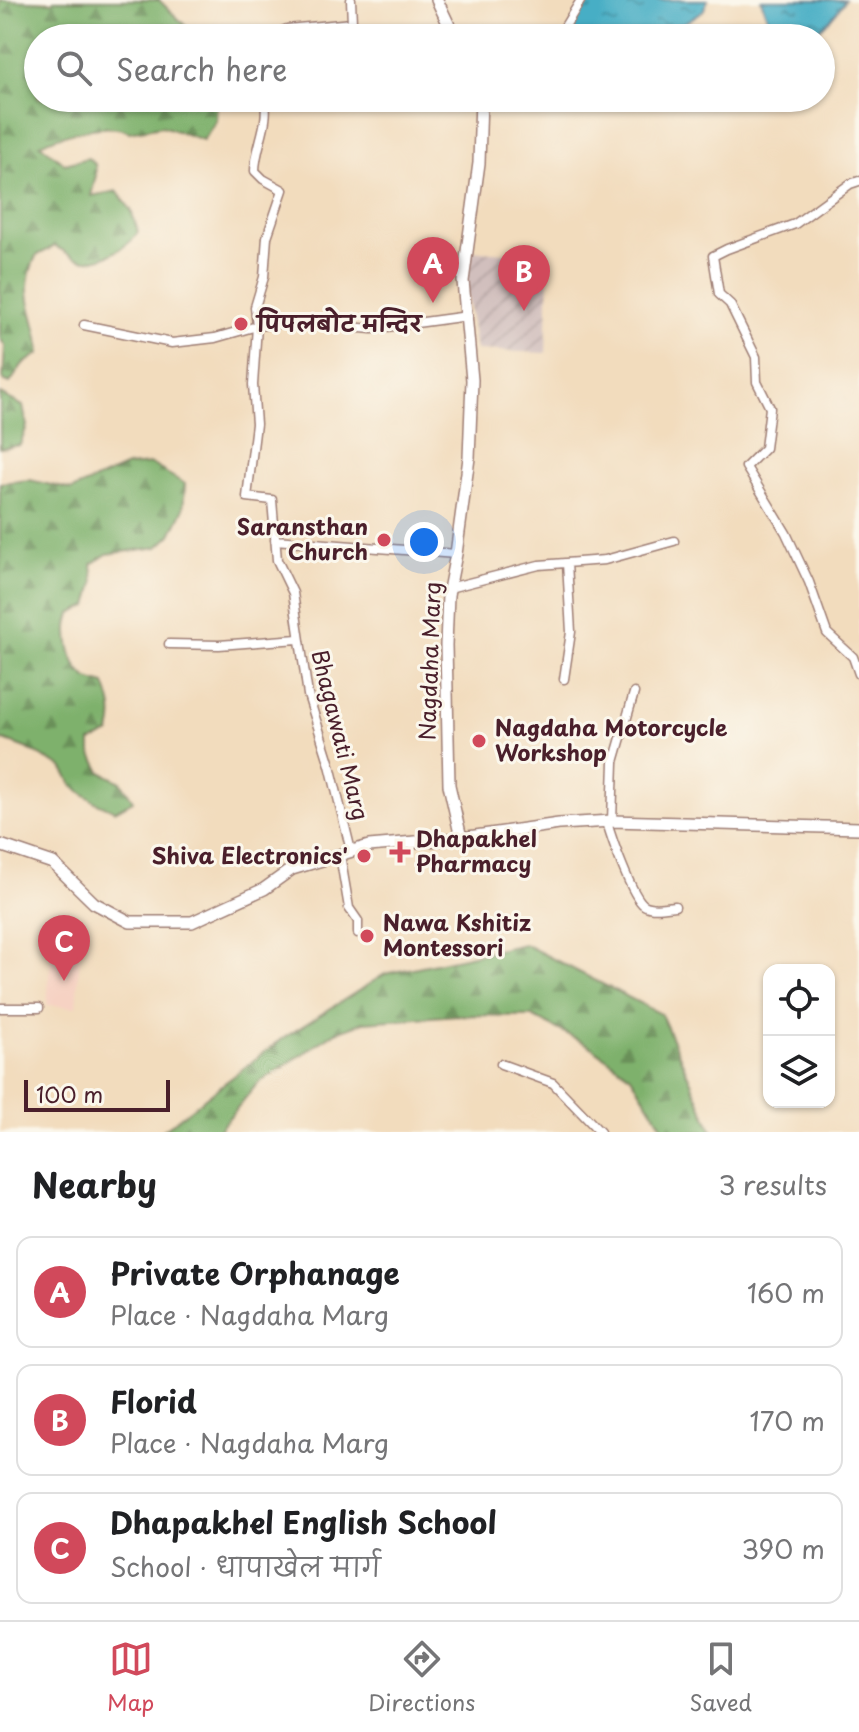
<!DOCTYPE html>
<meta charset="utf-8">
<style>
:root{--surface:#fff;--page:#f6f6f6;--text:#202124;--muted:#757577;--line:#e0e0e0;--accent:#d1495b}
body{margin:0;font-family:"Playpen Sans","Playpen Sans Deva",sans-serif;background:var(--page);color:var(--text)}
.controls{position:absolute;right:24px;bottom:24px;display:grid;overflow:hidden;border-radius:16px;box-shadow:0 2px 6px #0004}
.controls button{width:72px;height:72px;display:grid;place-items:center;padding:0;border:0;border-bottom:2px solid var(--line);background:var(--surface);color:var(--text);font:40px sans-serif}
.scale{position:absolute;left:24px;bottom:20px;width:146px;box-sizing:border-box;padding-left:8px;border:4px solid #4a1f2b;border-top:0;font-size:22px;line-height:28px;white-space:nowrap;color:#4a1f2b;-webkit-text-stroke:6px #fbf7ec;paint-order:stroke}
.you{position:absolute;left:424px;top:542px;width:28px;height:28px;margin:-20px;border:6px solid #fff;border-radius:50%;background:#1a73e8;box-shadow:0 0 0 12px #1a73e833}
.badge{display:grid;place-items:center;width:52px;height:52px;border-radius:50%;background:var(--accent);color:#fff;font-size:26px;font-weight:700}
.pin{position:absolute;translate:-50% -66px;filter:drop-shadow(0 2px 4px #0008)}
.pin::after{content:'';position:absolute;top:42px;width:28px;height:24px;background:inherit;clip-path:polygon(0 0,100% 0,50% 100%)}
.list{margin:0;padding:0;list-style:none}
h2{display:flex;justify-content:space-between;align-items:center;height:104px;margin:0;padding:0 32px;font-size:34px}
h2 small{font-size:26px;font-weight:400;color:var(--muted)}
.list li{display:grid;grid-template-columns:52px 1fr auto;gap:24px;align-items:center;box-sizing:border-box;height:112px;margin:0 16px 16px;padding:0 16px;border:2px solid var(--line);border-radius:16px}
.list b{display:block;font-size:30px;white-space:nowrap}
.list p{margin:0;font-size:26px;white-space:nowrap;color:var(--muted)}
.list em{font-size:26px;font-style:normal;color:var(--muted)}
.icon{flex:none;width:44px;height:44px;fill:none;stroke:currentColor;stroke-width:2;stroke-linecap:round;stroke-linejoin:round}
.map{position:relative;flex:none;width:859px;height:1132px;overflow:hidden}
.search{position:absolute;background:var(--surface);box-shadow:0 2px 6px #0004;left:24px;right:24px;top:24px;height:88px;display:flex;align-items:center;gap:20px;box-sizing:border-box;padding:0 28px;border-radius:44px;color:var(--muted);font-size:30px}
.sheet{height:488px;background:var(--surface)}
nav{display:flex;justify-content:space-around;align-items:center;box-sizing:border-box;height:112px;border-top:2px solid var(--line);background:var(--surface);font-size:22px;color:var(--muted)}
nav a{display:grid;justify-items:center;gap:4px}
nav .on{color:var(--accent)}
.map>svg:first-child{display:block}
.built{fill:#f6d2c3}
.industrial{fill:url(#industrial-furrows)}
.forest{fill:url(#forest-firs);stroke:#64684c;stroke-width:2}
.water{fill:url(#water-ripples);stroke:#486678;stroke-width:2}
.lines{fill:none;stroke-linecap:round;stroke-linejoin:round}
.street-casing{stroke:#9e7e74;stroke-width:11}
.secondary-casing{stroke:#9e7e74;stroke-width:14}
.street{stroke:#fff;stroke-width:8}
.secondary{stroke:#fff;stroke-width:11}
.poi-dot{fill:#d1495b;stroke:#fbf7ec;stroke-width:3}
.labels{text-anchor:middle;stroke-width:6;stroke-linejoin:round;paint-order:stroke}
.poi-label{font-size:22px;font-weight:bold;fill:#4a1f2b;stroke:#fbf7ec;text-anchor:start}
.street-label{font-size:22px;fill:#4a1f2b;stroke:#fbf7ec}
</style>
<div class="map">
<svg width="859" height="1132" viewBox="0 0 859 1132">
<defs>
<pattern id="industrial-furrows" width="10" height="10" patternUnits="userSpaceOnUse" patternTransform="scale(2)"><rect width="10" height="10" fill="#d1bfbd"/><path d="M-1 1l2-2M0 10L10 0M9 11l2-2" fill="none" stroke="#b5a4a3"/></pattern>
<pattern id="forest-firs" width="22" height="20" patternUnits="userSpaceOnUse" patternTransform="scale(2)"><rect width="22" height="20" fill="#7eb16c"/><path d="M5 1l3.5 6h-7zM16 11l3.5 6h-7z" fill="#698f59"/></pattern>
<pattern id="water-ripples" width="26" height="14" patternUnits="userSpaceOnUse" patternTransform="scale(2)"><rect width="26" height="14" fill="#46aec5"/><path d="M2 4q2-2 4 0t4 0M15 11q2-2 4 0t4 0" fill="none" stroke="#3c8da0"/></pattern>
</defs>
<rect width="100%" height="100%" fill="#fbf7ec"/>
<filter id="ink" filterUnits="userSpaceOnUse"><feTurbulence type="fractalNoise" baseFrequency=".0125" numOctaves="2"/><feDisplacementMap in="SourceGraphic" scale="16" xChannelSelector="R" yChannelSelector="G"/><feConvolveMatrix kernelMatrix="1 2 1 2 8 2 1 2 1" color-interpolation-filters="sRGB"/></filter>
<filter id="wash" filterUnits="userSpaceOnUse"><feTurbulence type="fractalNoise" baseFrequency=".006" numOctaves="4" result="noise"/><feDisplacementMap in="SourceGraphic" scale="32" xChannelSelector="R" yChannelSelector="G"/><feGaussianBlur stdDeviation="1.8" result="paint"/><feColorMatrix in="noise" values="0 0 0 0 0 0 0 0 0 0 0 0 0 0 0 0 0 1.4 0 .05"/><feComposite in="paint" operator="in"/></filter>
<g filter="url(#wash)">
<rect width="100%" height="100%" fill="#f2dcbd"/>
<path class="built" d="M 51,954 L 80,957 L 76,1007 L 47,1005 Z"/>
<path class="industrial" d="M 470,250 L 516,254 L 549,274 L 546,353 L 476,350 L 465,279 Z"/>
<path class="forest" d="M 0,0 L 52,2 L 54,0 L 159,0 L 193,33 L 194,38 L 38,38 L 38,98 L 217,98 L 216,121 L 203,140 L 162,126 L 129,132 C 109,120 60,135 40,144 L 65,164 L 88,158 L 95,164 L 96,175 L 91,196 L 117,191 L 131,210 L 138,232 C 128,248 97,266 77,258 C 70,255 62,250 55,246 L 36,256 C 17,297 37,312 40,353 L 22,365 L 10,383 L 3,380 L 5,346 L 0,338 Z
M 0,394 L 23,406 L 27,426 L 20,445 L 0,448 Z
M 151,464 L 185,484 L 183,510 L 171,535 L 158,547 L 107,554 L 92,564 L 94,583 L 88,606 L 71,614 C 64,631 70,667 87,678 C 92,681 100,682 105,684 C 112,702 115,715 110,733 L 91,742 L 91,753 L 101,772 L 121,782 L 133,801 L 115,811 L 95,802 L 74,787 L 62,767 L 28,749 L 4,740 L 0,741 L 0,483 L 30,480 L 72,490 L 127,466 Z
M 524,944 L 661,1014 L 713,1132 L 666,1132 L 631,1076 L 587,1044 L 532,1016 L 458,1015 L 364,1022 L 336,1032 L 257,1084 L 217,1132 L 161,1132 L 279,1041 L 385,974 Z"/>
<path class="water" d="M 585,0 L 708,0 L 703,11 L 684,23 L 643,38 L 569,38 L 573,21 Z
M 761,0 L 845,0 C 832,21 799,57 774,29 C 768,21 764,9 761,0 Z"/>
</g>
<g filter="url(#ink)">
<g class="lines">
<defs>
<path id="street" d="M 351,0 L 352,23 L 359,38
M 264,38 L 287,29 L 352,23
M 378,38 L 449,28
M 553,38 L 559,36 L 581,0
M 264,98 C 271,121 255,147 255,171 L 263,179 L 283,190 L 267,237 L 264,277 L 255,307 L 257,326 L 253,385 L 256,424 L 247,497 L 272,500 L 277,560 L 293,593 L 308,695 L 330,765 L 351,851
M 859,181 L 850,184 L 795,224 L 727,249 L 713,256 L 719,294 L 730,304 L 756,357 L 757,382 L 770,408 L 765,448 L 746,467 L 786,533 L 809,582 L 827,633 L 853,657 L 859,674
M 84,325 L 172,343 L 215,338 L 257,326 L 292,322 L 372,329 L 468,316
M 275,540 L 456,554
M 449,588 L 539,565 L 605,560 L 674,541
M 169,644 L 219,645 L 298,639
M 564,679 L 571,632 L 567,563
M 612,821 L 614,762 L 634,693
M 607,822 C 611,837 632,897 644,905 C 652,910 666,907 675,906
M 340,855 L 349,908 L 358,921 L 358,933
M 0,1008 L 39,1008
M 501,1064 L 553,1083 L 600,1132"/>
<path id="secondary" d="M 437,0 L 455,38
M 461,838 L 449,785 L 446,645 L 448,595 L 456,554 L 469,458 L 472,380 L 463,281 L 479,163 L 481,98
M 0,845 L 53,863 L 94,903 L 130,922 L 192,922 L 264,889 L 292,869 L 369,846 L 461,838 L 559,824 L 612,821 L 859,828"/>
</defs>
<use href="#street" class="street-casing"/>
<use href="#secondary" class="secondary-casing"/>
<use href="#street" class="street"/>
<use href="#secondary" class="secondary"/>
</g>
</g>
<g class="poi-dot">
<circle cx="241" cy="324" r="8"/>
<circle cx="384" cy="540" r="8"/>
<circle cx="479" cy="741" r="8"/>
<path d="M396 840h8v8h8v8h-8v8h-8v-8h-8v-8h8z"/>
<circle cx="364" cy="856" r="8"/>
<circle cx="367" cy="936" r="8"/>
</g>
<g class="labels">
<g class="poi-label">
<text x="257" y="332">पिपलबोट मन्दिर</text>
<text x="368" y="535" text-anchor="end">Saransthan<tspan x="368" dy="25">Church</tspan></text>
<text x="495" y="736">Nagdaha Motorcycle<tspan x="495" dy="25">Workshop</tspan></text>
<text x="416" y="847">Dhapakhel<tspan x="416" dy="25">Pharmacy</tspan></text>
<text x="348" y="864" text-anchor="end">Shiva Electronics'</text>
<text x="383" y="931">Nawa Kshitiz<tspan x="383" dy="25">Montessori</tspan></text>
</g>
<g class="street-label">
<text transform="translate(430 661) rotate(-88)" y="8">Nagdaha Marg</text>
<text transform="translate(340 735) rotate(76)" y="8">Bhagawati Marg</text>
</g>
</g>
</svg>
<div class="controls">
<button><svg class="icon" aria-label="locate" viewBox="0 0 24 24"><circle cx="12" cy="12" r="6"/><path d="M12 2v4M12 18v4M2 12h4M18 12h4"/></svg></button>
<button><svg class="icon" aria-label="layers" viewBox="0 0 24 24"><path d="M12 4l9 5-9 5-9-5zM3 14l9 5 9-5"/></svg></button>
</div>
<div class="scale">100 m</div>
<div class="you"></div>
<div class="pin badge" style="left:433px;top:303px">A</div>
<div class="pin badge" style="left:524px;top:311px">B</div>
<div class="pin badge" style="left:64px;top:981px">C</div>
<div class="search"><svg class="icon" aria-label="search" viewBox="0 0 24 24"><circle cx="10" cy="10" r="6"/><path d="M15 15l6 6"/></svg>Search here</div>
</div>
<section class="sheet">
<h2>Nearby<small>3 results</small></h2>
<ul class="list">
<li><span class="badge">A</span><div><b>Private Orphanage</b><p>Place · Nagdaha Marg</p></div><em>160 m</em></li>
<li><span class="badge">B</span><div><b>Florid</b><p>Place · Nagdaha Marg</p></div><em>170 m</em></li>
<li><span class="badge">C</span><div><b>Dhapakhel English School</b><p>School · धापाखेल मार्ग</p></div><em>390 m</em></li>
</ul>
</section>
<nav>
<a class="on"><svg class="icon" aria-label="map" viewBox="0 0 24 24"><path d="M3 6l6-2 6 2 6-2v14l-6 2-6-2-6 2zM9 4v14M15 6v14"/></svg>Map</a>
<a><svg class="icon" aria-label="directions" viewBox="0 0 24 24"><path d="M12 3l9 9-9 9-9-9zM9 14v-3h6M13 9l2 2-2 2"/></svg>Directions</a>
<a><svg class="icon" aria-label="saved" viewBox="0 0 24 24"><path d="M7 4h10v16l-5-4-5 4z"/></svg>Saved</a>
</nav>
